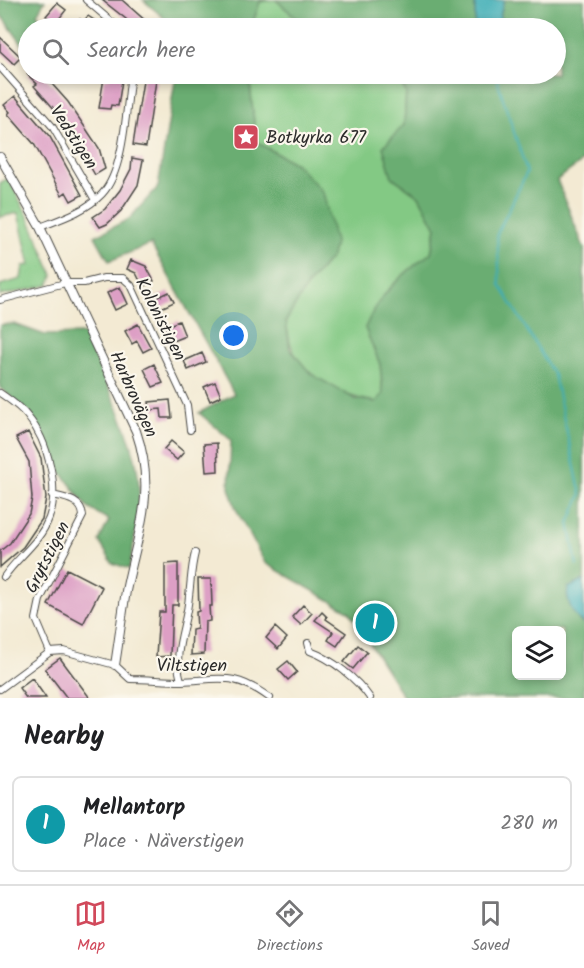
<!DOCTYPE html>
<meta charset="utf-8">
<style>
:root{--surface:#fff;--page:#f2f2f2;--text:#202124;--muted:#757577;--line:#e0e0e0;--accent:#d1495b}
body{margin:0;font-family:Kalam,sans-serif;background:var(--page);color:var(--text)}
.controls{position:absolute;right:18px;bottom:18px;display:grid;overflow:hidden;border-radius:9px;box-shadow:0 3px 9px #0003}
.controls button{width:54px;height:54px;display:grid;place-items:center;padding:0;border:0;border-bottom:2px solid var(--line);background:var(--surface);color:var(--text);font:30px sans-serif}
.you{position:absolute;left:234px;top:336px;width:21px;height:21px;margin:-15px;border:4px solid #fff;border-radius:50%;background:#1a73e8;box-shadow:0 0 0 9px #1a73e833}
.badge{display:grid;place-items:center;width:39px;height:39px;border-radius:50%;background:var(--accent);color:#fff;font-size:20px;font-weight:700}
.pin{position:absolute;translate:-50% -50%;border:3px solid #fff;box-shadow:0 2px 6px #0006}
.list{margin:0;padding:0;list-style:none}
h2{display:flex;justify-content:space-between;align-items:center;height:78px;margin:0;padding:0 24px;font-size:26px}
h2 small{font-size:20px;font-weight:400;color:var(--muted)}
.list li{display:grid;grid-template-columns:39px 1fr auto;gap:18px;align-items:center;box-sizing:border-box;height:96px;margin:0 12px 12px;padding:0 12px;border:2px solid var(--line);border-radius:9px}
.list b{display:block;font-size:22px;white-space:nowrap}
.list p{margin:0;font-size:20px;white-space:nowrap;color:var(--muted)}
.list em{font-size:20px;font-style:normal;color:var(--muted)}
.icon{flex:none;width:33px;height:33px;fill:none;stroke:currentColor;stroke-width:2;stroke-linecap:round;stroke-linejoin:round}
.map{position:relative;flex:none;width:584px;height:698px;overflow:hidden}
.search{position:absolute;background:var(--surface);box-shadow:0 3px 9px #0003;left:18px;right:18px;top:18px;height:66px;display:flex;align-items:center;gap:15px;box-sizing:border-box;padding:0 21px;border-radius:33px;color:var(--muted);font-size:22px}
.sheet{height:186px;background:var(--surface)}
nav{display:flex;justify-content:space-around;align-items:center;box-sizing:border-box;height:84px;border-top:2px solid var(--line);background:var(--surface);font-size:16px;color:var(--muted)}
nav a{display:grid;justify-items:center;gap:3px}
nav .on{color:var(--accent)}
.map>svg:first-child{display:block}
.green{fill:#83c984;stroke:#577a58;stroke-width:1.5}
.forest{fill:#6aad72;stroke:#4a6c4e;stroke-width:1.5;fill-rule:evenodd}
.water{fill:#3cadb6;stroke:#346c70;stroke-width:1.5}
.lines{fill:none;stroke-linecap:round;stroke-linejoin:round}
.stream{stroke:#3cadb6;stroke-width:2}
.building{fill:#dd9fc5}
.minor-casing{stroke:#494844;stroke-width:8}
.tertiary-casing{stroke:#494844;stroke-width:10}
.minor{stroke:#fff;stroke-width:6}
.tertiary{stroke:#fff;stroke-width:8}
.labels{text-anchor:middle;stroke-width:4.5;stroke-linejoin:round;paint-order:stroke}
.street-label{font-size:18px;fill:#2b2b2b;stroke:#fbf7ec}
.poi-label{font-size:18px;fill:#2b2b2b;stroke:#fbf7ec;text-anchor:start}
</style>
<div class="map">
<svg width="584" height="698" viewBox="0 0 584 698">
<rect width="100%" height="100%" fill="#fbf7ec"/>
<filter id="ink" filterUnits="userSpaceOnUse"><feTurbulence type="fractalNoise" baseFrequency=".0167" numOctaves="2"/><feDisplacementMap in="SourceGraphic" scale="12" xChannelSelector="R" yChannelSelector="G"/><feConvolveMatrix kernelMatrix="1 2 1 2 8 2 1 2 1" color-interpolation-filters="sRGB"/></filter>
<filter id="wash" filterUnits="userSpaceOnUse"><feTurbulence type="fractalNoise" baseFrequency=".008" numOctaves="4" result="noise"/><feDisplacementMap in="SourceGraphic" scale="24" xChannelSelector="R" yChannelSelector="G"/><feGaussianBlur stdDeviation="1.35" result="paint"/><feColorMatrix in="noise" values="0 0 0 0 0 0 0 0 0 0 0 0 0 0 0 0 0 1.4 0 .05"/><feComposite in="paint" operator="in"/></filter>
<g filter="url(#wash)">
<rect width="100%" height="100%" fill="#f3ead3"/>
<path class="green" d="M 270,0 L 276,0 L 300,21 L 314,28 L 251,28 L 260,1 Z
M 249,74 L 395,74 L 406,92 L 404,126 L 392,177 L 419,196 L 436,228 L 431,253 C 401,274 380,294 365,328 L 380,364 L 383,394 L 376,402 C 340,397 293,373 288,333 C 287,329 286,324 287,320 C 295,296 317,275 332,256 L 296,164 L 256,142 Z
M 8,178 L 29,218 L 53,275 L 49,285 L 0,296 L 0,285 L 21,279 L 23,266 L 30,265 L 18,213 L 0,217 L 0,183 Z"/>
<path class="forest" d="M 0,0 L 45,0 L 37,14 L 52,28 L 28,28 L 28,52 L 0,14 Z
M 143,0 L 270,0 L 260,2 L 251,28 L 167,28 L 164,18 Z
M 276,0 L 475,0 L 475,28 L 314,28 L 300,21 Z
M 504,0 L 584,0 L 584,160 L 557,180 L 584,248 L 584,580 L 568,588 L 580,622 L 584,624 L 584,698 L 404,698 L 350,612 L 265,563 L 236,509 L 229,488 L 231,440 L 199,413 L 234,394 L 151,244 L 109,261 L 95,236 L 129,219 L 158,187 L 176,74 L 249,74 L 256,142 L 296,164 L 323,192 L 335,242 L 332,256 L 308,284 L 286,321 L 290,349 L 311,374 L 355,399 L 376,402 L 383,394 L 380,364 L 365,328 C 379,294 401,275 431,253 L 436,228 L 419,196 L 392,177 L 383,147 L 404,125 L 406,92 L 395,74 L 487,74 L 495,79 L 502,74 L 556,74 L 556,28 L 500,28 L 500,16 ZM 516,630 L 562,630 L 562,676 L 516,676 Z
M 14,324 L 45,335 L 84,334 C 102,376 129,424 137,468 C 143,501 135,537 129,569 L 112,563 L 99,541 L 109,520 L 88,508 L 53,462 L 47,442 L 29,412 L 0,388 L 0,325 Z"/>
<path class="water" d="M 475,0 L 504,0 L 500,16 L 500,28 L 475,28 Z
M 584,580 L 584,624 C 574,618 565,600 568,588 Z"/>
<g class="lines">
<path class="stream" d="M 495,74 L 527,172 L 497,234 L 500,285 L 554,375 L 581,495 L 569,523 L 577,566"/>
</g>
<g id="blocks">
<path class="building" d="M 102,0 L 122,0 L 148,23 L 140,28 L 132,28 L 126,19 Z
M 57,3 L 66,10 L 55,24 L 46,16 Z
M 88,16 L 106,28 L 74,28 L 80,19 L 83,22 Z
M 0,37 L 21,57 L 14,64 L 0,51 Z
M 27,74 L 43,74 L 68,102 L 99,148 L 105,169 L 95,175 L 63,119 L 34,86 L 37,84 Z
M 110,74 L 123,74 L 118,106 L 111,105 L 110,109 L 99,108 L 104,78 L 109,79 Z
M 144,74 L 157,74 L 146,147 L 133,145 Z
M 15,96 L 50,137 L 82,195 L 71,201 L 66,192 L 62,195 L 34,144 L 8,114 L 10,112 L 4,105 Z
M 132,158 L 143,160 L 138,185 L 121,211 L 107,224 L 100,227 L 93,217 L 105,209 L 120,190 L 131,169 Z
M 131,260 L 146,266 L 154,281 L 143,287 L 136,273 L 127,269 Z
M 120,287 L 128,304 L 115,310 L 107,293 Z
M 169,292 L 174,302 L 155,311 L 150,301 Z
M 179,321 L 185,336 L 170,342 L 164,327 Z
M 138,324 L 151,348 L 143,352 L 137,341 L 132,344 L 125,331 Z
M 202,353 L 206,362 L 188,370 L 184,361 Z
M 154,364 L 163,383 L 153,387 L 144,369 Z
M 215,382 L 221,396 L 210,401 L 204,387 Z
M 170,400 L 172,418 L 162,418 L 161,409 L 150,410 L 149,402 Z
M 28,432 L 41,458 L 46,498 L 42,519 L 23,547 L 0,567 L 0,551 L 10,543 L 29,514 L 32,498 L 29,462 L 16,438 Z
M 171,441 L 184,452 L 177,460 L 164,449 Z
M 217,443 L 218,471 L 206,472 L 204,444 Z
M 178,563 L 178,605 L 172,605 L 170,656 L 156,657 L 159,612 L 165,612 L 165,564 Z
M 67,569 L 102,587 L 83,624 L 48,605 Z
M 198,579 L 211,579 L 212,606 L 209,606 L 210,621 L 205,622 L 204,654 L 191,655 L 192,630 L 197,629 L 196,612 L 199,611 Z
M 303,605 L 312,613 L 301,625 L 292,617 Z
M 322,612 L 327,617 L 326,619 L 346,633 L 337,646 L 328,640 L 333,632 L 315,620 Z
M 275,627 L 287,638 L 278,649 L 266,638 Z
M 358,645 L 367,652 L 353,669 L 344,662 Z
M 60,658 L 90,698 L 67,698 L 45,669 Z
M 288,661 L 297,672 L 288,680 L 278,669 Z
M 32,678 L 46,698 L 26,698 L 19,688 Z"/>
</g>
</g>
<g filter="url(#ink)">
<use href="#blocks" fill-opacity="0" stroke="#494844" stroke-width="1.5"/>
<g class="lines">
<defs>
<path id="minor" d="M 86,0 L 119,28
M 0,67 L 52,126 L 95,200
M 40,227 C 61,219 86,211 102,194 C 125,170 126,106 131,74
M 0,300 L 65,283 L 84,283 L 104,278 L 123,278 L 131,285 L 187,405 L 190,430
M 0,393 C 10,400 21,407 28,417 C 48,441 60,488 49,518 C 39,544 18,556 4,577
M 52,495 C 66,498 82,500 83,516 L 40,600 L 36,619 L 50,652 L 64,651 L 115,665 L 130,679 C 147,679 165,681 182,681 C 222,679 234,672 270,698
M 308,643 L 310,651 C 332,659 357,679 370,698
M 181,681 C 172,652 187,625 189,596 C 191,581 191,568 195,553
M 0,689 L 50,652"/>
<path id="tertiary" d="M 0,157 L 40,227 L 136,431 C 157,492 138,531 126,591 C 122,615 119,640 115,665"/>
</defs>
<use href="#minor" class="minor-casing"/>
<use href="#tertiary" class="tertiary-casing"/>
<use href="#minor" class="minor"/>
<use href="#tertiary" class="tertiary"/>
</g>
</g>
<defs>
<symbol id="sight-square" viewBox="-11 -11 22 22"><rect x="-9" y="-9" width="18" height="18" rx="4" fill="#d1495b" stroke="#fbf7ec"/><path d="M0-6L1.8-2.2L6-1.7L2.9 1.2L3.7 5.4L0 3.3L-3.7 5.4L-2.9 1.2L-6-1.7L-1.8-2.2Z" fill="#fff"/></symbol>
</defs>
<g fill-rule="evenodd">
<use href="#sight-square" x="231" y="122" width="30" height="30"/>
</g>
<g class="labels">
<g class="street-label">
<text transform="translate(74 137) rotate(57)" y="6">Vedstigen</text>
<text transform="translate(161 319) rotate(63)" y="6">Kolonistigen</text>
<text transform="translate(134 394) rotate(66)" y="6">Harbrovägen</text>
<text transform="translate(47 557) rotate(-63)" y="6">Grytstigen</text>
<text x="192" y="671">Viltstigen</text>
</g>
<g class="poi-label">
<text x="266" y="143">Botkyrka 677</text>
</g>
</g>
</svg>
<div class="controls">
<button><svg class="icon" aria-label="layers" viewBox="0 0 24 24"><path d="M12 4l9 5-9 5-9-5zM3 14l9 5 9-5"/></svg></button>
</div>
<div class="you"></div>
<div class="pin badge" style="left:375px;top:623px;background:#0f9aa8">1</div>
<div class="search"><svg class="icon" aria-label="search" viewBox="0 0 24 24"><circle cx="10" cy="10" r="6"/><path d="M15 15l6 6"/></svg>Search here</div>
</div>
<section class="sheet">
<h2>Nearby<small></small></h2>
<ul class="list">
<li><span class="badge" style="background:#0f9aa8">1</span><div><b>Mellantorp</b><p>Place · Näverstigen</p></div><em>280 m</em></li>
</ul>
</section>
<nav>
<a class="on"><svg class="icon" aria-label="map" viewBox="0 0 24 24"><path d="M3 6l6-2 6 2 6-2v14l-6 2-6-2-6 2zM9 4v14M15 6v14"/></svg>Map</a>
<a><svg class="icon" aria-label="directions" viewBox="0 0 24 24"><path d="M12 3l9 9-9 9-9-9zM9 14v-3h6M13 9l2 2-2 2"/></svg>Directions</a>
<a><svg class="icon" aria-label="saved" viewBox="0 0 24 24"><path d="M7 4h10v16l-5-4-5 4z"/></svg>Saved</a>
</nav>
